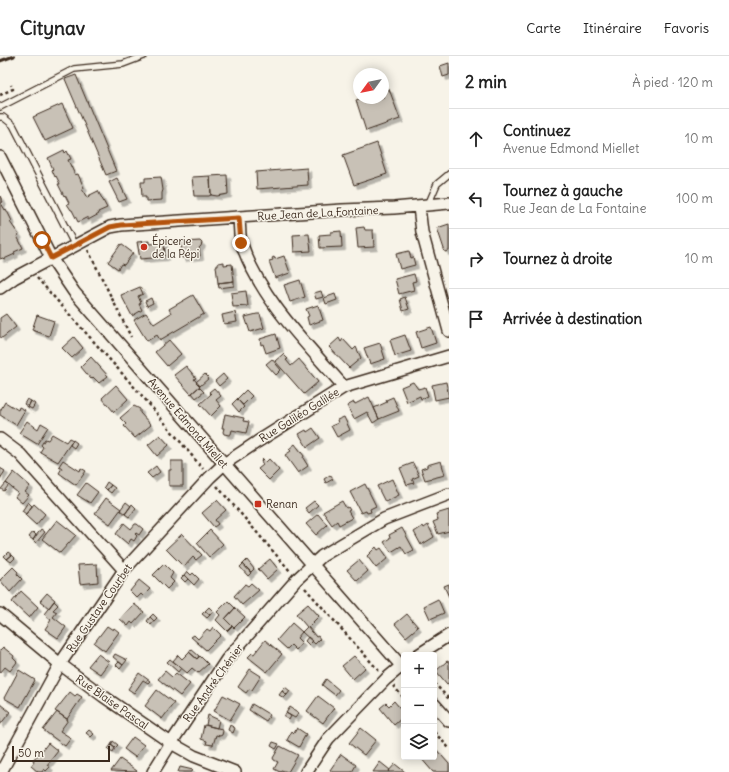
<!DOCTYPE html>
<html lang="fr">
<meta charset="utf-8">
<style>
:root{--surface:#fff;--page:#f2f2f2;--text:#222;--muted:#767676;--line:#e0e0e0}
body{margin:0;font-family:Delius,sans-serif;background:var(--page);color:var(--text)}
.controls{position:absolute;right:12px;bottom:12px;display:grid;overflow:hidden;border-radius:4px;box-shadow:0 2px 10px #0003}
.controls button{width:36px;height:36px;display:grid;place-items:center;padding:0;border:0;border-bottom:1px solid var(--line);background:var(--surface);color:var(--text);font:20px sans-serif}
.compass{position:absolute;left:353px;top:12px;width:36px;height:36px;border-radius:50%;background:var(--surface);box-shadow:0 2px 10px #0003;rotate:237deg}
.scale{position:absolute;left:12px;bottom:10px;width:98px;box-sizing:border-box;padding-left:4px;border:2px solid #3b2a1e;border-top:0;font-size:11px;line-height:14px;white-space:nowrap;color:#3b2a1e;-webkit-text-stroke:3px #f7f3e8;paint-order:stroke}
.stop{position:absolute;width:12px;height:12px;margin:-9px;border:3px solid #b45309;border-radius:50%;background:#fff}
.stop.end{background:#b45309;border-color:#fff;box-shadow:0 1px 4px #0008}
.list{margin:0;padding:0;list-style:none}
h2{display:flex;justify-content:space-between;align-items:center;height:52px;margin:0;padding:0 16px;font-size:17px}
h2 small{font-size:13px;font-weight:400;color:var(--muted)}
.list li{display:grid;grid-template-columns:26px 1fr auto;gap:12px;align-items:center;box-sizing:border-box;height:60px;padding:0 16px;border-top:1px solid var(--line)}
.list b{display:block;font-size:15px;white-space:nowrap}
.list p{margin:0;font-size:13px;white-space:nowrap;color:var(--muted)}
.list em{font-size:13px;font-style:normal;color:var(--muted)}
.icon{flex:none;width:22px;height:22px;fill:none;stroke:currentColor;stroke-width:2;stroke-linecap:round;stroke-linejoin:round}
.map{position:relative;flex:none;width:449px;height:716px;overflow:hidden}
header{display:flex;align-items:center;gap:24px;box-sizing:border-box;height:56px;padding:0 20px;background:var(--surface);border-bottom:1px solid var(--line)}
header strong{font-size:19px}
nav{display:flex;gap:22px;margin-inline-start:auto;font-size:14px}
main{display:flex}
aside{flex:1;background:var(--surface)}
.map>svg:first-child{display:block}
.building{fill:#c8c1b6;stroke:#3b2a1e;filter:url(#shadow)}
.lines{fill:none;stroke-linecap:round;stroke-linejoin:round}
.service-casing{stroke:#3b2a1e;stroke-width:8}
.minor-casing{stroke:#3b2a1e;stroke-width:14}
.path{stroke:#3b2a1e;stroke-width:2.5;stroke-dasharray:3 3;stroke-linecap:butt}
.service{stroke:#f7f3e8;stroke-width:5.5}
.minor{stroke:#f7f3e8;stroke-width:11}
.rail{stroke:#3b2a1e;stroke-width:3}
.route{stroke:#b45309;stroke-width:5}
.poi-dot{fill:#c8321e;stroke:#f7f3e8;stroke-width:1.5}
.labels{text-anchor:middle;stroke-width:3;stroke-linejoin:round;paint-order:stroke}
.street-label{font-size:11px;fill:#3b2a1e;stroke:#f7f3e8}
.poi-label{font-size:11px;fill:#3b2a1e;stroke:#f7f3e8;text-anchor:start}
</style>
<header>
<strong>Citynav</strong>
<nav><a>Carte</a><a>Itinéraire</a><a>Favoris</a></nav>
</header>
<main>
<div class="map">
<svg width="449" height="716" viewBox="0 0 449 716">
<defs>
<filter id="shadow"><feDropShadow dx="3.5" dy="3.5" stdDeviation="0" flood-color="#0004"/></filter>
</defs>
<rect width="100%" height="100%" fill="#f7f3e8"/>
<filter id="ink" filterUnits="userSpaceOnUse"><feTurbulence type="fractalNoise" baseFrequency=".025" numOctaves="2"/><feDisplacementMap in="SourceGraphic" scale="8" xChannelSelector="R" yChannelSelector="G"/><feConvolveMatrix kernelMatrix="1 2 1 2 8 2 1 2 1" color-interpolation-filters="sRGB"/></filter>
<g filter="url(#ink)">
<path class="building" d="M 449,7 L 449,19 L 443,21 L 440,10 Z
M 76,19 L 116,115 L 106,119 L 65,23 Z
M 389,33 L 400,63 L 366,75 L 356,44 L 362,42 L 383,42 L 383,35 Z
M 62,48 L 73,72 L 45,85 L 33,61 Z
M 377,87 L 387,118 L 354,129 L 343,99 Z
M 64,94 L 65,97 L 67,95 L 71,103 L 68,104 L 75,119 L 78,118 L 84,132 L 82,133 L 87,142 L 89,141 L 88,140 L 98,135 L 107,152 L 98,156 L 99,158 L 88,164 L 88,161 L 78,166 L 72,154 L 71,154 L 67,148 L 69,147 L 65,139 L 64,140 L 58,128 L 60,128 L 56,120 L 55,121 L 52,114 L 53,113 L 48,102 Z
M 307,112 L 308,129 L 257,133 L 256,116 Z
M 227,119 L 228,138 L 217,140 L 211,139 L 210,120 Z
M 210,120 L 211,139 L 209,140 L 194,140 L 192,121 Z
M 161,121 L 163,134 L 162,137 L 162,144 L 146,145 L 146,141 L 142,141 L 141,126 L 145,126 L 145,122 Z
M 117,122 L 127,143 L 119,146 L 109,126 Z
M 0,140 L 3,146 L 1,147 L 5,154 L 6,153 L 12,165 L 10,166 L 19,179 L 17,180 L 23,192 L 14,196 L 15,198 L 4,203 L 3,202 L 0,203 Z
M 449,168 L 449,195 L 445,196 L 437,172 Z
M 364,171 L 365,174 L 373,174 L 374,191 L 358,192 L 356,172 Z
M 341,175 L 342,191 L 320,192 L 319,179 L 331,178 L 331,176 Z
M 309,178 L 311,195 L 294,196 L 293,179 Z
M 149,185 L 149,188 L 164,187 L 165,201 L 140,203 L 137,186 Z
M 200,185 L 202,187 L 201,190 L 199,192 L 200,200 L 182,202 L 181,186 Z
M 121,188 L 133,197 L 124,209 L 121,208 L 118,213 L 108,206 Z
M 409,195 L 411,202 L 413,201 L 415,209 L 400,213 L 396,198 Z
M 284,200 L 290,217 L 275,222 L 269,205 L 273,204 L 272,202 L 274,201 L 275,203 Z
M 224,206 L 224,209 L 232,208 L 234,225 L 218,227 L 216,210 L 218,210 L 218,207 Z
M 414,218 L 416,225 L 412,226 L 414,234 L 399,238 L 395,223 Z
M 300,224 L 305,241 L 290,246 L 284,229 Z
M 234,225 L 234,230 L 219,232 L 218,227 Z
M 140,231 L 143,238 L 138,240 L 141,247 L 139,248 L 142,254 L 132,260 L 121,239 Z
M 246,235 L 248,250 L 233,251 L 231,237 Z
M 321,235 L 323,241 L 316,243 L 314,237 Z
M 335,238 L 337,244 L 326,248 L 324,242 Z
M 193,239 L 204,258 L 160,284 L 157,279 L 147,285 L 134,264 L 146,257 L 154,268 L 171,257 L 169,253 Z
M 405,241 L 409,253 L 403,255 L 400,243 Z
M 151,242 L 153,247 L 147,250 L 145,245 Z
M 318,249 L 323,264 L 309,269 L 307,261 L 309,260 L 306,253 Z
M 235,256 L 237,266 L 224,268 L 222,259 Z
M 6,258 L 16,271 L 2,282 L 0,281 L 0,262 Z
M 257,258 L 260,258 L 264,272 L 250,276 L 245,261 Z
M 37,259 L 54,265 L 49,280 L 32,274 Z
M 431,271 L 436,287 L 421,292 L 416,276 Z
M 276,278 L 280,292 L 266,297 L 263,288 L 261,289 L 260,283 Z
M 405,279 L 411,295 L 395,300 L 390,284 Z
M 74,281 L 83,292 L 72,302 L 62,292 Z
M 339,282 L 341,286 L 343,283 L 353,294 L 356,291 L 361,302 L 349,312 L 329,291 Z
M 169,284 L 181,298 L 167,310 L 155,296 Z
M 380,287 L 385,303 L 370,308 L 364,292 Z
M 283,298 L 288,303 L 286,304 L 291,310 L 299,303 L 318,326 L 304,338 L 275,305 Z
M 91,301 L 108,320 L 99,327 L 93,321 L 91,323 L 81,311 Z
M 272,303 L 281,314 L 276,319 L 266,308 Z
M 186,310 L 196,322 L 194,323 L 200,330 L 191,338 L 174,319 Z
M 205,318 L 209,322 L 200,330 L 196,326 Z
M 223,318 L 227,323 L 219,330 L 215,325 Z
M 413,326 L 418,333 L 425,331 L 428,340 L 421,343 L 420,340 L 407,346 L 401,331 Z
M 446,326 L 449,341 L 435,344 L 432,329 Z
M 116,329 L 128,343 L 114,356 L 102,342 Z
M 199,331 L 204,336 L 196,342 L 192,337 Z
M 214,332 L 221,340 L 216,344 L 221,350 L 211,360 L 200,348 L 211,338 L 209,336 Z
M 246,334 L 252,340 L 243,349 L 237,343 Z
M 369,341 L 379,363 L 373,367 L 367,356 L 354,363 L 347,350 L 354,346 L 355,348 Z
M 393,341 L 399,355 L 379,363 L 374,352 L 387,346 L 386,344 Z
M 27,343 L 31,345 L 28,351 L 24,348 Z
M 237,343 L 244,351 L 239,356 L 232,348 Z
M 31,345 L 35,348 L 32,353 L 28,351 Z
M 5,346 L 18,354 L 19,351 L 25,354 L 16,369 L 0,359 L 0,355 Z
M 134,350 L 140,353 L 140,357 L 151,369 L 135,382 L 124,370 L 126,368 L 120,362 Z
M 225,358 L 244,362 L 243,365 L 249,366 L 246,377 L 232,374 L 231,378 L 229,379 L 224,378 L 223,376 L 224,372 L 222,372 Z
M 344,361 L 350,374 L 337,381 L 331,370 L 338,367 L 337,364 Z
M 27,365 L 38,373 L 41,367 L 48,371 L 37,388 L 19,377 Z
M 313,372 L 320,382 L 307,391 L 299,378 L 306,374 L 307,376 Z
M 52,378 L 66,386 L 69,382 L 73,384 L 58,406 L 40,396 L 43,391 L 41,389 L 45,383 L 48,384 Z
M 160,379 L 169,389 L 157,400 L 148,389 Z
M 73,384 L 77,387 L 74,392 L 70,389 Z
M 295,388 L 304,400 L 303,402 L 308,410 L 298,417 L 285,399 L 291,395 L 289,393 Z
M 263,403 L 266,406 L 269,403 L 279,414 L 269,424 L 258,413 L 263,409 L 261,405 Z
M 63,404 L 80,415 L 81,412 L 86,415 L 76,429 L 59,417 L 62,412 L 59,410 Z
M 171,405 L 183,405 L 183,430 L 169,430 L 169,414 L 171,414 Z
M 441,405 L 445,419 L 425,424 L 421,413 L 427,411 L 427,409 Z
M 413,407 L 419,420 L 412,423 L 414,427 L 407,429 L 400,412 Z
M 156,410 L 160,416 L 152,422 L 147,417 Z
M 0,412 L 5,415 L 0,423 Z
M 14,416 L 30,430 L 25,436 L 29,439 L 22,447 L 15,441 L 18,437 L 6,427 Z
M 330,419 L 333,423 L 326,427 L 324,423 Z
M 392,423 L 399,439 L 385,446 L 377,430 Z
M 107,426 L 111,429 L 107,434 L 104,431 Z
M 6,427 L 9,429 L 4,435 L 1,433 Z
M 86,427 L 98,436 L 90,447 L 77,439 Z
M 365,428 L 376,450 L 370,453 L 371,456 L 367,457 L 366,455 L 361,457 L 350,436 Z
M 111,429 L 115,432 L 111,437 L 107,434 Z
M 106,442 L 121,453 L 110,468 L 95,457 Z
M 217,444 L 226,454 L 215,464 L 218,468 L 214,471 L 202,457 Z
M 314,445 L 318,449 L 309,457 L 305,452 Z
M 342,445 L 346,452 L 348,451 L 350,454 L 348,455 L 352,462 L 339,469 L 337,465 L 332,469 L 323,456 Z
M 28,446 L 32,450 L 26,458 L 22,455 Z
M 126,446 L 131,450 L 125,458 L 120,454 Z
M 34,448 L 45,458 L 36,469 L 25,459 Z
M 132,448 L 136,452 L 129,461 L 125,458 Z
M 449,454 L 449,475 L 438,478 L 433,466 L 438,464 L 436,458 Z
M 318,458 L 327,469 L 316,479 L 306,468 Z
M 57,464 L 76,479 L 60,497 L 42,483 Z
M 124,467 L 131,473 L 135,468 L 137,468 L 143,473 L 139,479 L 136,477 L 135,478 L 137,480 L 134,485 L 131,483 L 128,488 L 116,478 Z
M 428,469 L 434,481 L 421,489 L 414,476 L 423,470 L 424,472 Z
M 402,472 L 414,494 L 406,498 L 401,490 L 391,496 L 384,486 L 390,482 L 389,479 Z
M 41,473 L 45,476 L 36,487 L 33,484 Z
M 210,474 L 223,488 L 209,501 L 197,487 Z
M 33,476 L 36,479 L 33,484 L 29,481 Z
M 182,478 L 202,499 L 196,504 L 193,501 L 184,511 L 166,493 Z
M 376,491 L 378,494 L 381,492 L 388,502 L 376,512 L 367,500 Z
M 8,496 L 12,499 L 7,503 L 4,500 Z
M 12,499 L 15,502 L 11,506 L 7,503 Z
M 270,503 L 278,513 L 267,523 L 258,513 Z
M 247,504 L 254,513 L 251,516 L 243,508 Z
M 359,504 L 368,515 L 357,525 L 347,514 Z
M 97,508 L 98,526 L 80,528 L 78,509 Z
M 164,508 L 173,517 L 170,522 L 174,526 L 167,533 L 153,519 Z
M 243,508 L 251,517 L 248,520 L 240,511 Z
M 13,511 L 18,516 L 17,518 L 22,523 L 10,536 L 0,524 Z
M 187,515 L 191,519 L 193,517 L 199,523 L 194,529 L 184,519 Z
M 184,519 L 188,523 L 185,526 L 181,522 Z
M 139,524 L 150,533 L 143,540 L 141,538 L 137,542 L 130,535 Z
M 251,527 L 259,534 L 242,549 L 234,540 L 245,528 L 248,530 Z
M 449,528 L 449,541 L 444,530 Z
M 21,535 L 38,551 L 29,562 L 12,546 Z
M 47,537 L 55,544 L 49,552 L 40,545 Z
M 438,543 L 444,557 L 430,563 L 424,550 Z
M 54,545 L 58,549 L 53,554 L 57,556 L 53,561 L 66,571 L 58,582 L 45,573 L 51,564 L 44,558 Z
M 228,545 L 235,552 L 225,563 L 232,570 L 227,575 L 216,564 L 220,559 L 217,556 Z
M 134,548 L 144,556 L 133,568 L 131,566 L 128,570 L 120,563 Z
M 308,548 L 319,560 L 308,571 L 316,581 L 318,580 L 320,583 L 315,588 L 302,576 L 307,571 L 296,558 Z
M 209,551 L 213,555 L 210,559 L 205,555 Z
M 235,552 L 245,561 L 234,572 L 225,563 Z
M 205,555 L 210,559 L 207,562 L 202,558 Z
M 153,558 L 157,562 L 154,565 L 150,561 Z
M 407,558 L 418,571 L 406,581 L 395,568 Z
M 150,561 L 154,565 L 151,569 L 147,565 Z
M 292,567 L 302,576 L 297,582 L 302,587 L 296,594 L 291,589 L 287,593 L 277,584 Z
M 107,570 L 113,574 L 114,572 L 119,576 L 105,595 L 94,587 Z
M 213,571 L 221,579 L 206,594 L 191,581 L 194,579 L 198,583 L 207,573 L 210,575 Z
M 308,581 L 313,585 L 309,589 L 305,585 Z
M 265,584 L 282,598 L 267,616 L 248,601 L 252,597 L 254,598 Z
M 3,591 L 14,600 L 13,602 L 17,606 L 10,615 L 5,611 L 0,617 L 0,594 Z
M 191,593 L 199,600 L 197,603 L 189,596 Z
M 189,596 L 197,603 L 200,600 L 208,608 L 198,617 L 192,612 L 187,617 L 173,605 L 178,599 L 182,603 Z
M 98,598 L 109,606 L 100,618 L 88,610 Z
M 115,598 L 127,604 L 123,609 L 113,601 Z
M 354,600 L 365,612 L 353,623 L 342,610 Z
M 170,603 L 181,612 L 178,616 L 167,606 Z
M 447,605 L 449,606 L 449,626 L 447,628 L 436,615 Z
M 119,606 L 123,609 L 120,613 L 116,609 Z
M 250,613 L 261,620 L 252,634 L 249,633 L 246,637 L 238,631 Z
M 19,614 L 35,624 L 20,651 L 4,642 Z
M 165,615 L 172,621 L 176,617 L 190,628 L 180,640 L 158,623 Z
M 139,617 L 150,625 L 148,627 L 143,624 L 134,637 L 128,633 Z
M 326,623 L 339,634 L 335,639 L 322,629 Z
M 285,631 L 290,635 L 287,639 L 282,635 Z
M 157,634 L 174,647 L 162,663 L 145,650 Z
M 282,635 L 287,639 L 284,642 L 279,639 Z
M 70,636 L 75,640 L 77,638 L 82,641 L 67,663 L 55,655 Z
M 223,639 L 240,648 L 230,664 L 214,655 Z
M 318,640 L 334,652 L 323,667 L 307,655 Z
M 394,645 L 404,657 L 404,660 L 394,669 L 380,652 L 386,647 L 389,650 Z
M 0,648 L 10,656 L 0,669 Z
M 252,648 L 270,659 L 266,665 L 249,654 Z
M 290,651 L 299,657 L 295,662 L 286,657 Z
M 57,656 L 68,664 L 60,675 L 71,682 L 65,690 L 43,674 Z
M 286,657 L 291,660 L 289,664 L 284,661 Z
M 208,659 L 219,664 L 217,672 L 206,669 Z
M 204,669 L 222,673 L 223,675 L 222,679 L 220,680 L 216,679 L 213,689 L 206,688 L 207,685 L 201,683 Z
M 230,669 L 235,672 L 233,677 L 228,674 Z
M 297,672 L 306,678 L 299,691 L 287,684 L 292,675 L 294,677 Z
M 361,672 L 376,684 L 364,699 L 349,687 Z
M 89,674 L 94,678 L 91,681 L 86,677 Z
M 133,681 L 144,689 L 135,701 L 124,693 Z
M 113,685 L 118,689 L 115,692 L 111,689 Z
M 273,686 L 279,688 L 276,693 L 271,690 Z
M 48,687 L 58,695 L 47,709 L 50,711 L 46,715 L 44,713 L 42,716 L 38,716 L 31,710 L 34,706 L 33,704 L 37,699 L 38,700 Z
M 111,689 L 115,692 L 113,696 L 108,693 Z
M 280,690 L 298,699 L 288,716 L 281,714 L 280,716 L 274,713 L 278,706 L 274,704 L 273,702 Z
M 434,691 L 449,708 L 449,716 L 433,716 L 420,701 L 434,701 Z
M 341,698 L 356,709 L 352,716 L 333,716 L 330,714 Z
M 120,703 L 137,715 L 136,716 L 111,715 Z
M 380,706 L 390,714 L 388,716 L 373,716 Z
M 395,708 L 405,716 L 388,716 Z
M 180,711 L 193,714 L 192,716 L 178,716 Z"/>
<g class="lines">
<defs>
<path id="service" d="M 0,51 L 74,13 L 123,8 L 144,0
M 0,61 L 3,61 L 13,69 L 75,190
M 428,149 L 437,128 L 449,118"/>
<path id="minor" d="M 0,101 L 51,202 L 74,236 L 404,613
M 419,151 L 422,176 L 449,275
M 239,162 C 240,170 239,181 242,189 C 262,245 306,287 344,331
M 0,232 L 14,222 L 110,171 L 121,169 L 342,154 L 394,152 L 449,147
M 0,383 L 20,398 L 124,514
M 0,558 L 60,608 L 103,640 L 171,687 L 194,700 L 235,716
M 418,599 L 449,579
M 434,648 L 449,665
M 1,716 L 60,608 L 124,514 L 210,421 L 224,408 L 257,386 L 344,331 L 449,300
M 153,716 L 171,687 L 227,603 L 297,523 L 322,500 L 384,463 L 449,438
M 306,716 L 328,683 L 386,623 L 404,608"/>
</defs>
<use href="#service" class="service-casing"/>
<use href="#minor" class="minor-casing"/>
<path class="path" d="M 0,39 L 13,33 L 11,29
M 88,194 L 131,281
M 37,222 L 144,342 L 203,413
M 217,430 L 290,515
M 305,532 L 379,615
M 434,627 L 449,643
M 393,630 L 404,642
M 434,676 L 449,692"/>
<use href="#service" class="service"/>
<use href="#minor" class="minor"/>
<path class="rail" d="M 0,5 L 14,0"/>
</g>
</g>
<g class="lines" filter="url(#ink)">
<path class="route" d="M 42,184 L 51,202 L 110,171 L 121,169 L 239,162 L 241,187"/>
</g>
<g class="poi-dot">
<circle cx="144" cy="191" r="4"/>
<rect x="254" y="444" width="8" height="8" rx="2"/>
</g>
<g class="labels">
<g class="street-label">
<text transform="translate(318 157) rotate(-3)" y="4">Rue Jean de La Fontaine</text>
<text transform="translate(299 359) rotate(-32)" y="4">Rue Galiléo Galilée</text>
<text transform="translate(188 367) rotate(49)" y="4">Avenue Edmond Miellet</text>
<text transform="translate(99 552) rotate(-55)" y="4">Rue Gustave Courbet</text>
<text transform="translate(213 627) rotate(-54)" y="4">Rue André Chénier</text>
<text transform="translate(112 646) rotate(35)" y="4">Rue Blaise Pascal</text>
</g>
<g class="poi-label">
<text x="152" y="189">Épicerie<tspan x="152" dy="13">de la Pépi</tspan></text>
<text x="266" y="452">Renan</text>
</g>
</g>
</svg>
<div class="controls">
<button>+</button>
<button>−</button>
<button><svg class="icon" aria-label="layers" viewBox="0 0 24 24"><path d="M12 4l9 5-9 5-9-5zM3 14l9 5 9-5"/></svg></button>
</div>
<svg class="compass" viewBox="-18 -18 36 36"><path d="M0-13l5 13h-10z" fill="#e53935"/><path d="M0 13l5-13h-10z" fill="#767676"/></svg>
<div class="scale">50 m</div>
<div class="stop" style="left:42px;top:184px"></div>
<div class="stop end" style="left:241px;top:187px"></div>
</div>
<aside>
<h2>2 min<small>À pied · 120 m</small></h2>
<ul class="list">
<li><svg class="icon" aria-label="ahead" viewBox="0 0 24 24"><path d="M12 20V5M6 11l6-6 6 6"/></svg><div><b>Continuez</b><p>Avenue Edmond Miellet</p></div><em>10 m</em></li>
<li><svg class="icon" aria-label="left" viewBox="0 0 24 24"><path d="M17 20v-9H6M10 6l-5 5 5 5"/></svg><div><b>Tournez à gauche</b><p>Rue Jean de La Fontaine</p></div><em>100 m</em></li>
<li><svg class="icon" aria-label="right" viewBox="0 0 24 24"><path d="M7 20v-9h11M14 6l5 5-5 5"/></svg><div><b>Tournez à droite</b></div><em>10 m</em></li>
<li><svg class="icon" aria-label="arrive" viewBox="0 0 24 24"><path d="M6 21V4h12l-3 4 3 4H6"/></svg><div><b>Arrivée à destination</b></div></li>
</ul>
</aside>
</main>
